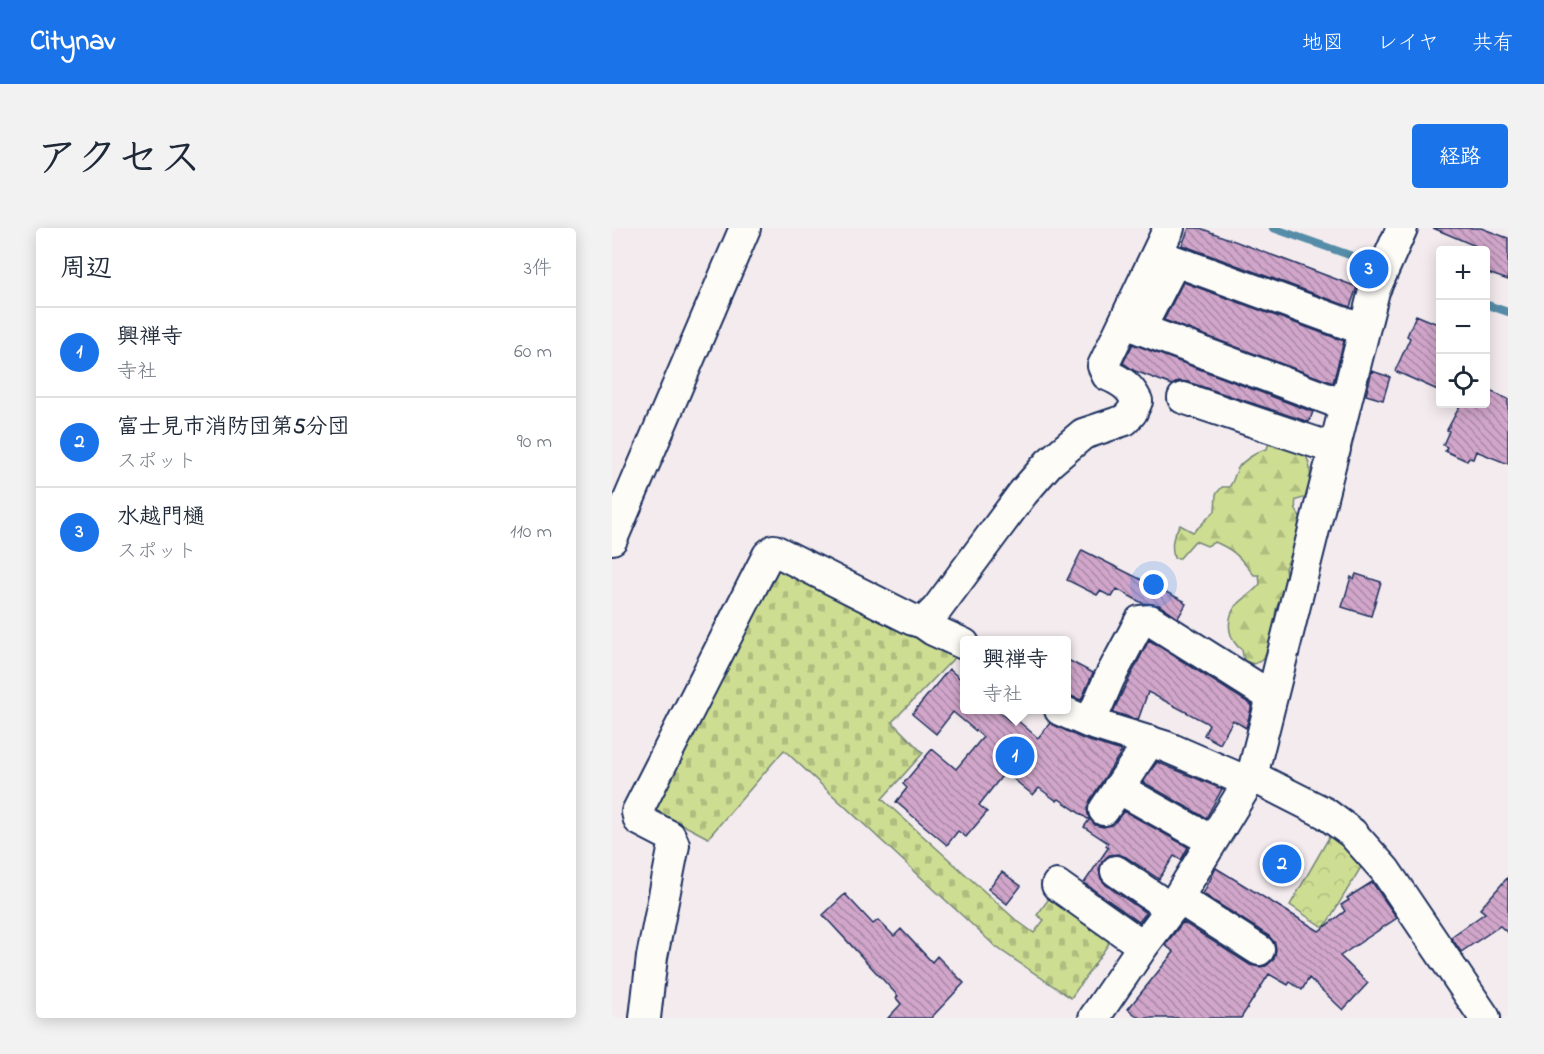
<!DOCTYPE html>
<html lang="ja">
<meta charset="utf-8">
<style>
:root{--surface:#fff;--page:#f2f2f3;--text:#1f2937;--muted:#747a83;--line:#e0e1e3;--accent:#1a73e8}
body{margin:0;font-family:"Indie Flower","Klee One",sans-serif;background:var(--page);color:var(--text)}
.controls{position:absolute;right:18px;top:18px;display:grid;overflow:hidden;border-radius:6px;box-shadow:0 3px 15px #0003}
.controls button{width:54px;height:54px;display:grid;place-items:center;padding:0;border:0;border-bottom:2px solid var(--line);background:var(--surface);color:var(--text);font:30px sans-serif}
.you{position:absolute;left:542px;top:357px;width:21px;height:21px;margin:-15px;border:4px solid #fff;border-radius:50%;background:#1a73e8;box-shadow:0 0 0 9px #1a73e833}
.badge{display:grid;place-items:center;width:39px;height:39px;border-radius:50%;background:var(--accent);color:#fff;font-size:20px;font-weight:700}
.pin{position:absolute;translate:-50% -50%;border:3px solid #fff;box-shadow:0 2px 6px #0006}
.popup{position:absolute;left:348px;top:408px;width:111px;height:78px;box-sizing:border-box;display:grid;place-content:center;border-radius:6px;background:var(--surface);filter:drop-shadow(0 2px 4px #0005);font-size:20px;white-space:nowrap;color:var(--muted)}
.popup b{font-size:22px;color:var(--text)}
.popup::after{content:'';position:absolute;left:50%;top:100%;margin-left:-12px;border:12px solid transparent;border-top-color:var(--surface)}
.list{margin:0;padding:0;list-style:none}
h2{display:flex;justify-content:space-between;align-items:center;height:78px;margin:0;padding:0 24px;font-size:26px}
h2 small{font-size:20px;font-weight:400;color:var(--muted)}
.list li{display:grid;grid-template-columns:39px 1fr auto;gap:18px;align-items:center;box-sizing:border-box;height:90px;padding:0 24px;border-top:2px solid var(--line)}
.list b{display:block;font-size:22px;white-space:nowrap}
.list p{margin:0;font-size:20px;white-space:nowrap;color:var(--muted)}
.list em{font-size:20px;font-style:normal;color:var(--muted)}
.icon{flex:none;width:33px;height:33px;fill:none;stroke:currentColor;stroke-width:2;stroke-linecap:round;stroke-linejoin:round}
.map{position:relative;flex:none;width:896px;height:790px;overflow:hidden;border-radius:6px}
header{display:flex;align-items:center;gap:36px;box-sizing:border-box;height:84px;padding:0 30px;background:var(--accent);color:#fff}
header strong{font-size:28px}
nav{display:flex;gap:33px;margin-inline-start:auto;font-size:21px}
.intro{display:flex;align-items:center;justify-content:space-between;box-sizing:border-box;height:144px;padding:0 36px}
h1{margin:0;font-size:42px}
.button{padding:15px 27px;border-radius:6px;background:var(--accent);color:#fff;font-size:21px;font-weight:700}
main{display:flex;gap:36px;padding:0 36px}
aside{flex:1;background:var(--surface);border-radius:6px;box-shadow:0 3px 15px #0003}
.map>svg:first-child{display:block}
.forest{fill:url(#forest-firs);stroke:#748678;stroke-width:1.5}
.cemetery{fill:url(#cemetery-stones);stroke:#748678;stroke-width:1.5}
.park{fill:url(#park-crowns);stroke:#748678;stroke-width:1.5}
.lines{fill:none;stroke-linecap:round;stroke-linejoin:round}
.stream{stroke:#558ca8;stroke-width:8}
.building{fill:url(#building-back-hatch);stroke:#1b2f5e;stroke-width:1.5}
.minor-casing{stroke:#1b2f5e;stroke-width:34}
.minor{stroke:#fdfcf7;stroke-width:30}
</style>
<header>
<strong>Citynav</strong>
<nav><a>地図</a><a>レイヤ</a><a>共有</a></nav>
</header>
<div class="intro"><h1>アクセス</h1><a class="button">経路</a></div>
<main>
<aside>
<h2>周辺<small>3件</small></h2>
<ul class="list">
<li><span class="badge">1</span><div><b>興禅寺</b><p>寺社</p></div><em>60 m</em></li>
<li><span class="badge">2</span><div><b>富士見市消防団第5分団</b><p>スポット</p></div><em>90 m</em></li>
<li><span class="badge">3</span><div><b>水越門樋</b><p>スポット</p></div><em>110 m</em></li>
</ul>
</aside>
<div class="map">
<svg width="896" height="790" viewBox="0 0 896 790">
<defs>
<pattern id="forest-firs" width="22" height="20" patternUnits="userSpaceOnUse" patternTransform="scale(1.5)"><rect width="22" height="20" fill="#cddd91"/><path d="M5 1l3.5 6h-7zM16 11l3.5 6h-7z" fill="#afbe7f"/></pattern>
<pattern id="cemetery-stones" width="16" height="16" patternUnits="userSpaceOnUse" patternTransform="scale(1.5)"><rect width="16" height="16" fill="#cddd91"/><path d="M2 7V4a2 2 0 0 1 4 0v3zM10 15v-3a2 2 0 0 1 4 0v3z" fill="#afbe7f"/></pattern>
<pattern id="park-crowns" width="20" height="18" patternUnits="userSpaceOnUse" patternTransform="scale(1.5)"><rect width="20" height="18" fill="#cddd91"/><path d="M2 6a3 3 0 1 1 6 0M12 15a3 3 0 1 1 6 0" fill="none" stroke="#afbe7f"/></pattern>
<pattern id="building-back-hatch" width="6" height="6" patternUnits="userSpaceOnUse" patternTransform="scale(1.5)"><rect width="6" height="6" fill="#d1a6ca"/><path d="M-1 5l2 2M0 0l6 6M5-1l2 2" fill="none" stroke="#a988a7"/></pattern>
</defs>
<rect width="100%" height="100%" fill="#f4ebee"/>
<filter id="ink" filterUnits="userSpaceOnUse"><feTurbulence type="fractalNoise" baseFrequency=".0167" numOctaves="2"/><feDisplacementMap in="SourceGraphic" scale="12" xChannelSelector="R" yChannelSelector="G"/><feConvolveMatrix kernelMatrix="1 2 1 2 8 2 1 2 1" color-interpolation-filters="sRGB"/></filter>
<g filter="url(#ink)">
<path class="forest" d="M 657,214 C 665,216 677,216 685,220 C 702,228 699,254 696,269 L 684,272 C 682,280 685,284 689,290 L 687,310 L 673,340 L 675,356 L 664,381 L 661,405 L 651,432 L 642,436 L 632,433 L 630,422 C 617,413 613,394 623,379 C 630,371 641,365 648,356 L 647,347 L 642,347 C 627,329 624,323 603,314 L 595,318 L 583,313 L 568,330 L 562,330 C 559,316 560,309 568,297 L 581,304 C 592,296 594,290 603,283 L 604,266 L 610,259 L 617,259 C 622,253 622,247 626,240 C 629,234 649,221 655,221 Z"/>
<path class="cemetery" d="M 163,332 L 348,424 L 280,494 L 311,525 L 270,571 L 404,692 L 422,705 L 432,692 L 425,687 L 441,665 L 502,708 L 459,770 L 384,719 L 172,522 L 96,610 L 39,580 Z"/>
<path class="park" d="M 719,606 L 751,636 L 712,700 L 678,677 Z"/>
<g class="lines">
<path class="stream" d="M 661,0 L 746,30
M 873,76 L 896,84"/>
</g>
<path class="building" d="M 577,0 L 588,0 L 745,59 L 738,79 L 570,17 Z
M 821,0 L 869,0 L 896,10 L 896,52 L 873,44 L 873,22 Z
M 571,54 L 732,113 L 721,155 L 552,92 Z
M 804,87 L 828,97 L 828,163 L 783,143 L 798,110 L 795,108 Z
M 521,116 L 701,184 L 697,194 L 576,154 L 567,153 L 560,157 L 523,143 L 511,135 Z
M 760,143 L 778,149 L 771,172 L 754,167 Z
M 873,161 L 896,171 L 896,236 L 864,223 L 861,231 L 857,230 L 855,233 L 833,223 L 835,219 L 831,217 L 837,203 L 835,202 L 849,176 L 873,176 Z
M 470,322 L 572,373 L 571,374 L 574,376 L 566,390 L 547,377 L 530,375 L 505,361 L 500,369 L 488,363 L 485,367 L 455,352 Z
M 744,346 L 769,354 L 759,388 L 730,379 L 739,349 L 742,351 Z
M 537,412 L 640,477 L 634,500 L 621,492 L 608,516 L 592,507 L 597,496 L 536,464 L 526,492 L 501,484 L 513,459 Z
M 454,431 L 481,445 L 469,472 L 454,466 Z
M 337,441 L 352,454 L 352,482 L 385,482 L 401,496 L 405,492 L 426,510 L 438,495 L 471,511 L 510,523 L 478,572 L 475,581 L 477,590 L 483,597 L 491,599 L 500,597 L 512,583 L 576,619 L 569,632 L 562,628 L 547,651 L 514,629 L 506,626 L 497,627 L 490,634 L 487,642 L 489,651 L 494,657 L 534,685 L 527,694 L 472,655 L 496,620 L 494,618 L 496,615 L 472,599 L 477,592 L 447,571 L 445,573 L 427,560 L 421,567 L 393,544 L 367,577 L 375,584 L 354,609 L 346,603 L 335,617 L 284,574 L 295,560 L 291,556 L 320,521 L 344,541 L 371,509 L 341,484 L 324,506 L 300,486 Z
M 545,534 L 610,561 L 594,590 L 531,554 Z
M 604,640 L 707,703 L 733,683 L 729,677 L 737,672 L 735,670 L 760,654 L 785,690 L 728,728 L 756,755 L 731,782 L 697,750 L 690,762 L 678,754 L 676,757 L 657,746 L 629,790 L 527,790 L 516,781 L 562,724 L 553,717 L 571,694 L 638,737 L 647,739 L 654,738 L 662,731 L 664,722 L 663,715 L 657,708 L 591,666 Z
M 390,644 L 409,658 L 395,676 L 376,661 Z
M 896,649 L 896,705 L 888,698 L 849,724 L 839,709 L 873,685 L 868,681 Z
M 233,666 L 261,696 L 266,692 L 282,708 L 289,701 L 320,734 L 325,728 L 352,755 L 319,790 L 276,790 L 289,776 L 284,770 L 286,768 L 211,687 Z"/>
<g class="lines">
<defs>
<path id="minor" d="M 571,170 L 723,221
M 732,177 L 528,101 L 563,33 L 752,102
M 0,311 L 133,0
M 311,395 L 321,402 L 352,416
M 448,482 L 478,495 L 555,519 L 636,554
M 478,495 L 497,451 L 528,393 L 538,392 L 660,469
M 640,548 L 713,585 L 740,605 L 773,642 L 873,790
M 506,560 L 600,613
M 492,582 L 538,513
M 504,643 L 559,681
M 445,657 L 531,718
M 566,670 L 647,722
M 33,790 L 40,729 L 62,617 L 58,608 L 27,592 L 25,584 L 156,327 L 162,322 L 301,392 L 311,395 L 325,381 L 411,265 L 437,235 L 471,206 L 513,192 L 520,184 L 525,173 C 518,159 510,153 495,147 L 491,138 L 557,0
M 482,790 L 531,718 L 559,681 L 640,548 L 762,63 L 790,0"/>
</defs>
<use href="#minor" class="minor-casing"/>
<use href="#minor" class="minor"/>
</g>
</g>
</svg>
<div class="controls">
<button>+</button>
<button>−</button>
<button><svg class="icon" aria-label="locate" viewBox="0 0 24 24"><circle cx="12" cy="12" r="6"/><path d="M12 2v4M12 18v4M2 12h4M18 12h4"/></svg></button>
</div>
<div class="you"></div>
<div class="pin badge" style="left:403px;top:528px">1</div>
<div class="popup"><b>興禅寺</b>寺社</div>
<div class="pin badge" style="left:670px;top:636px">2</div>
<div class="pin badge" style="left:757px;top:41px">3</div>
</div>
</main>
